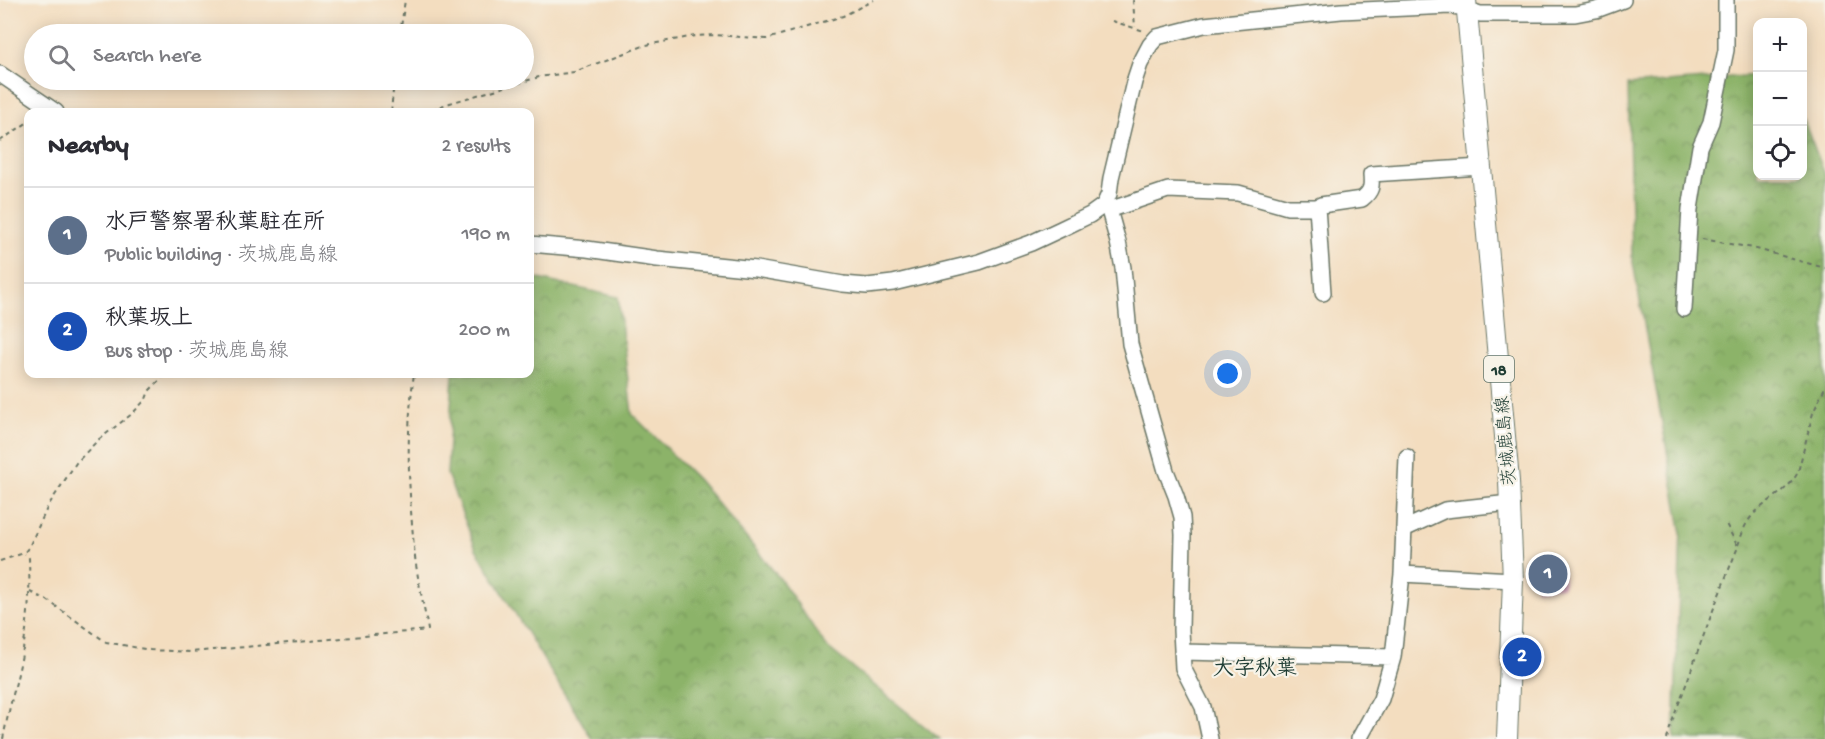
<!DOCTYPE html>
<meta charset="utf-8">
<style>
:root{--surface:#fff;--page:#f2f2f3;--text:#2b2b33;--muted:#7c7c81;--line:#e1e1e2;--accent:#db2777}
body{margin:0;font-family:"Gochi Hand","Klee One",sans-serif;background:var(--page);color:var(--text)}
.controls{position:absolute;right:18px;top:18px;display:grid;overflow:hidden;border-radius:12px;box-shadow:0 3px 15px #0003}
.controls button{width:54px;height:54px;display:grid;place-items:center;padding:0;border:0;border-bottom:2px solid var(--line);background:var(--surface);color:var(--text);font:30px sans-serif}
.you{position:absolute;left:1228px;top:374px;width:21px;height:21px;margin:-15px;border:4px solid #fff;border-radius:50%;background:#1a73e8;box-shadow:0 0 0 9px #1a73e833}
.badge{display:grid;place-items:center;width:39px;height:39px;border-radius:50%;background:var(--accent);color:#fff;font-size:20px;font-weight:700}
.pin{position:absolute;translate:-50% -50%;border:3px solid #fff;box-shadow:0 2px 6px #0006}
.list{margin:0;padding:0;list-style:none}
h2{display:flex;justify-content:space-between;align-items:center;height:78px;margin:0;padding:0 24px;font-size:26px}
h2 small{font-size:20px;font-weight:400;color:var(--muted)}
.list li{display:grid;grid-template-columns:39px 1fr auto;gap:18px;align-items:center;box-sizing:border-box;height:96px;padding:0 24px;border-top:2px solid var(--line)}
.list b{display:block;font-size:22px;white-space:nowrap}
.list p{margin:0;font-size:20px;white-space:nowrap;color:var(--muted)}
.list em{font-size:20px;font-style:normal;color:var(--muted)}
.icon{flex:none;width:33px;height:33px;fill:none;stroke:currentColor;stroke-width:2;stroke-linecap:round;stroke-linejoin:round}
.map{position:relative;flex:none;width:1825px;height:739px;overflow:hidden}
.search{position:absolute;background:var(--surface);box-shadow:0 3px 15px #0003;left:24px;top:24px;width:510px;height:66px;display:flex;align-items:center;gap:15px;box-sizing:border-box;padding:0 21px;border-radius:33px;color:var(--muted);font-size:22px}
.panel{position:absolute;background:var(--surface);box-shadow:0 3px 15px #0003;left:24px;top:108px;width:510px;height:270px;border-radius:12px}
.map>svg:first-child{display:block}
.forest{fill:url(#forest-crowns);stroke:#56784e;stroke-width:1.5}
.building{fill:#d093b5}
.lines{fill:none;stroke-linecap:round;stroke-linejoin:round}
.minor-casing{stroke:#697565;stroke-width:18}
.major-casing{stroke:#697565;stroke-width:22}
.path{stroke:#697565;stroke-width:2;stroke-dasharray:4.5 4.5;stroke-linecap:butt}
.minor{stroke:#fff;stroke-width:15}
.major{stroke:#fff;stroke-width:20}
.labels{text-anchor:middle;stroke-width:4.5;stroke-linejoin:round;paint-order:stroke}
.shield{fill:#f7f3e8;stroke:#60746a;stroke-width:1.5}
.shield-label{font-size:16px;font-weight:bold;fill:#1f3d34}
.street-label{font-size:18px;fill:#1f3d34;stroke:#f7f3e8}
.quarter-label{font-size:21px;font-weight:bold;fill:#1f3d34;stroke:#f7f3e8}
</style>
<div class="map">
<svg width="1825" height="739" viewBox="0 0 1825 739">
<defs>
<pattern id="forest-crowns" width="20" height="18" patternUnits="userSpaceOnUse" patternTransform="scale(1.5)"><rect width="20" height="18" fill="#8cb369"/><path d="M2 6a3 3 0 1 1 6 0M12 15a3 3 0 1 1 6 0" fill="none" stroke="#729357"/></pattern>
</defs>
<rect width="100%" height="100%" fill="#f7f3e8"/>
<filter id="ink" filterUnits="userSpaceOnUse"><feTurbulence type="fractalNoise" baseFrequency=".0167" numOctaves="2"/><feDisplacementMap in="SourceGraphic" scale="12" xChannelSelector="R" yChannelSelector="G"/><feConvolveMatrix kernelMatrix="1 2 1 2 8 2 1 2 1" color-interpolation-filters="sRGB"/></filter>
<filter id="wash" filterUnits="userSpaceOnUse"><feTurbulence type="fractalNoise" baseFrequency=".008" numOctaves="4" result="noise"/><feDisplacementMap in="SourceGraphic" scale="24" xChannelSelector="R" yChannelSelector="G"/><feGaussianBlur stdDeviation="1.35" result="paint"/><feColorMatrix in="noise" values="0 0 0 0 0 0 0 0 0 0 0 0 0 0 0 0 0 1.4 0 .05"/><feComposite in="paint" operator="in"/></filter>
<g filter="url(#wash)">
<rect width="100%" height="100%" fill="#f3ddbf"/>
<path class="forest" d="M 1757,75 L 1758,176 L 1802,176 L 1803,118 L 1825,175 L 1825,739 L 1674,739 L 1681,528 L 1632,257 L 1628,85 Z
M 530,277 L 618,297 L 632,414 L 698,480 L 781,580 L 826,646 L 940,739 L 592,739 L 476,549 L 447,474 L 453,374 L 530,374 Z"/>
<g id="blocks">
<path class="building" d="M 1543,564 L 1544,570 L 1563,568 L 1564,587 L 1536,589 L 1535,579 L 1533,579 L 1532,565 Z"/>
</g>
</g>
<g filter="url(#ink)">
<use href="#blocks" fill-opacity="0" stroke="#697565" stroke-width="1.5"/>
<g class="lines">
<defs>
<path id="minor" d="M 0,74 L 56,112
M 1104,205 L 1109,210 L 1118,242 L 1123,268 L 1130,344 L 1166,471 L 1176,496 L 1182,517 L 1183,535 L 1181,630 L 1183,668 L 1203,707 L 1210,739
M 1317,207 L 1323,293
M 1109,210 L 1168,190 L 1238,193 L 1288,207 L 1317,207 L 1321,205 L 1362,199 C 1372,191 1372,186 1371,174 L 1481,167
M 530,244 L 587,249 L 657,259 L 756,269 L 843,284 L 867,286 L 893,283 L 979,262 L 1031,243 L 1061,229 L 1090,215 L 1104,205 L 1109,194 L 1111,178 L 1134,82 L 1140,64 L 1150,45 L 1157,37 L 1204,25 L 1243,21 L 1341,11 L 1450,6 L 1460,7 L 1480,14 L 1575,14 L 1596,10 L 1623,0
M 1684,309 L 1690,209 L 1700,147 L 1711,122 L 1726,50 L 1726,0
M 1404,529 L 1445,510 L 1510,503
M 1402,574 L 1513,580
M 1182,652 L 1393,657
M 1359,739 L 1381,699 L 1393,657 L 1402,574 L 1407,457"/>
<path id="major" d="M 1466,0 L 1509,481 L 1513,580 L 1507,739"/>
</defs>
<use href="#minor" class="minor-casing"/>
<use href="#major" class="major-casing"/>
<path class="path" d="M 1133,0 L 1135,27
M 1112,21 L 1144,31
M 400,34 L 405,0
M 391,112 L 394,80
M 423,112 L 450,103 L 539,77 L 574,72 L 646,45 L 695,36 L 716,35 L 767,39 L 843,16 L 874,0
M 0,141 L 28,122
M 1702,239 L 1753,248 L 1825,268
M 1738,545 C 1741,538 1743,529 1747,523 C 1759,502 1786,496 1798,472 L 1813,413 L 1825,387
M 0,561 L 24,553 L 29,547 L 48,506 L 76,463 L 98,440 L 132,414 L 146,399 L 149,391 L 166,374
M 30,592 L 47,600 L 106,642 L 150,650 L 191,652 L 428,630 C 424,606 418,582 415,557 C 409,497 405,434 414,374
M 3,739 C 9,707 19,675 24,643 C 29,615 30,587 29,558 L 25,554
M 1667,739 C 1672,719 1680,701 1687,682 C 1703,636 1720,591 1738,547 L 1726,524"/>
<use href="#minor" class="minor"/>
<use href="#major" class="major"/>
</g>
</g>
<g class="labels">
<rect class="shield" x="1484" y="356" width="30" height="26" rx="4.5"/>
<g class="shield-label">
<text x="1499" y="375">18</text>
</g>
<g class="street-label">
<text transform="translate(1505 441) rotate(-95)" y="6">茨城鹿島線</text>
</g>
<g class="quarter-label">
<text x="1255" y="674">大字秋葉</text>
</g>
</g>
</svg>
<div class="controls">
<button>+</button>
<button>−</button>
<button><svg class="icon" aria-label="locate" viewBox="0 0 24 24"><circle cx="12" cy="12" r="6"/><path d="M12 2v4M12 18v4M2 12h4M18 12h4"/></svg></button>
</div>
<div class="you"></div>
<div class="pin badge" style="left:1548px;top:574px;background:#5c6f8a">1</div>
<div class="pin badge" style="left:1522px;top:657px;background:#1a4fb4">2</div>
<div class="search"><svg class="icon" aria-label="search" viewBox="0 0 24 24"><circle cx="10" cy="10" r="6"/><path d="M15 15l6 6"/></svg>Search here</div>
<section class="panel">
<h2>Nearby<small>2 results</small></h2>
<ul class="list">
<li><span class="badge" style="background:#5c6f8a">1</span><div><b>水戸警察署秋葉駐在所</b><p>Public building · 茨城鹿島線</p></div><em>190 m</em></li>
<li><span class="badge" style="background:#1a4fb4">2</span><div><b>秋葉坂上</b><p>Bus stop · 茨城鹿島線</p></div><em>200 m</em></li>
</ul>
</section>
</div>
